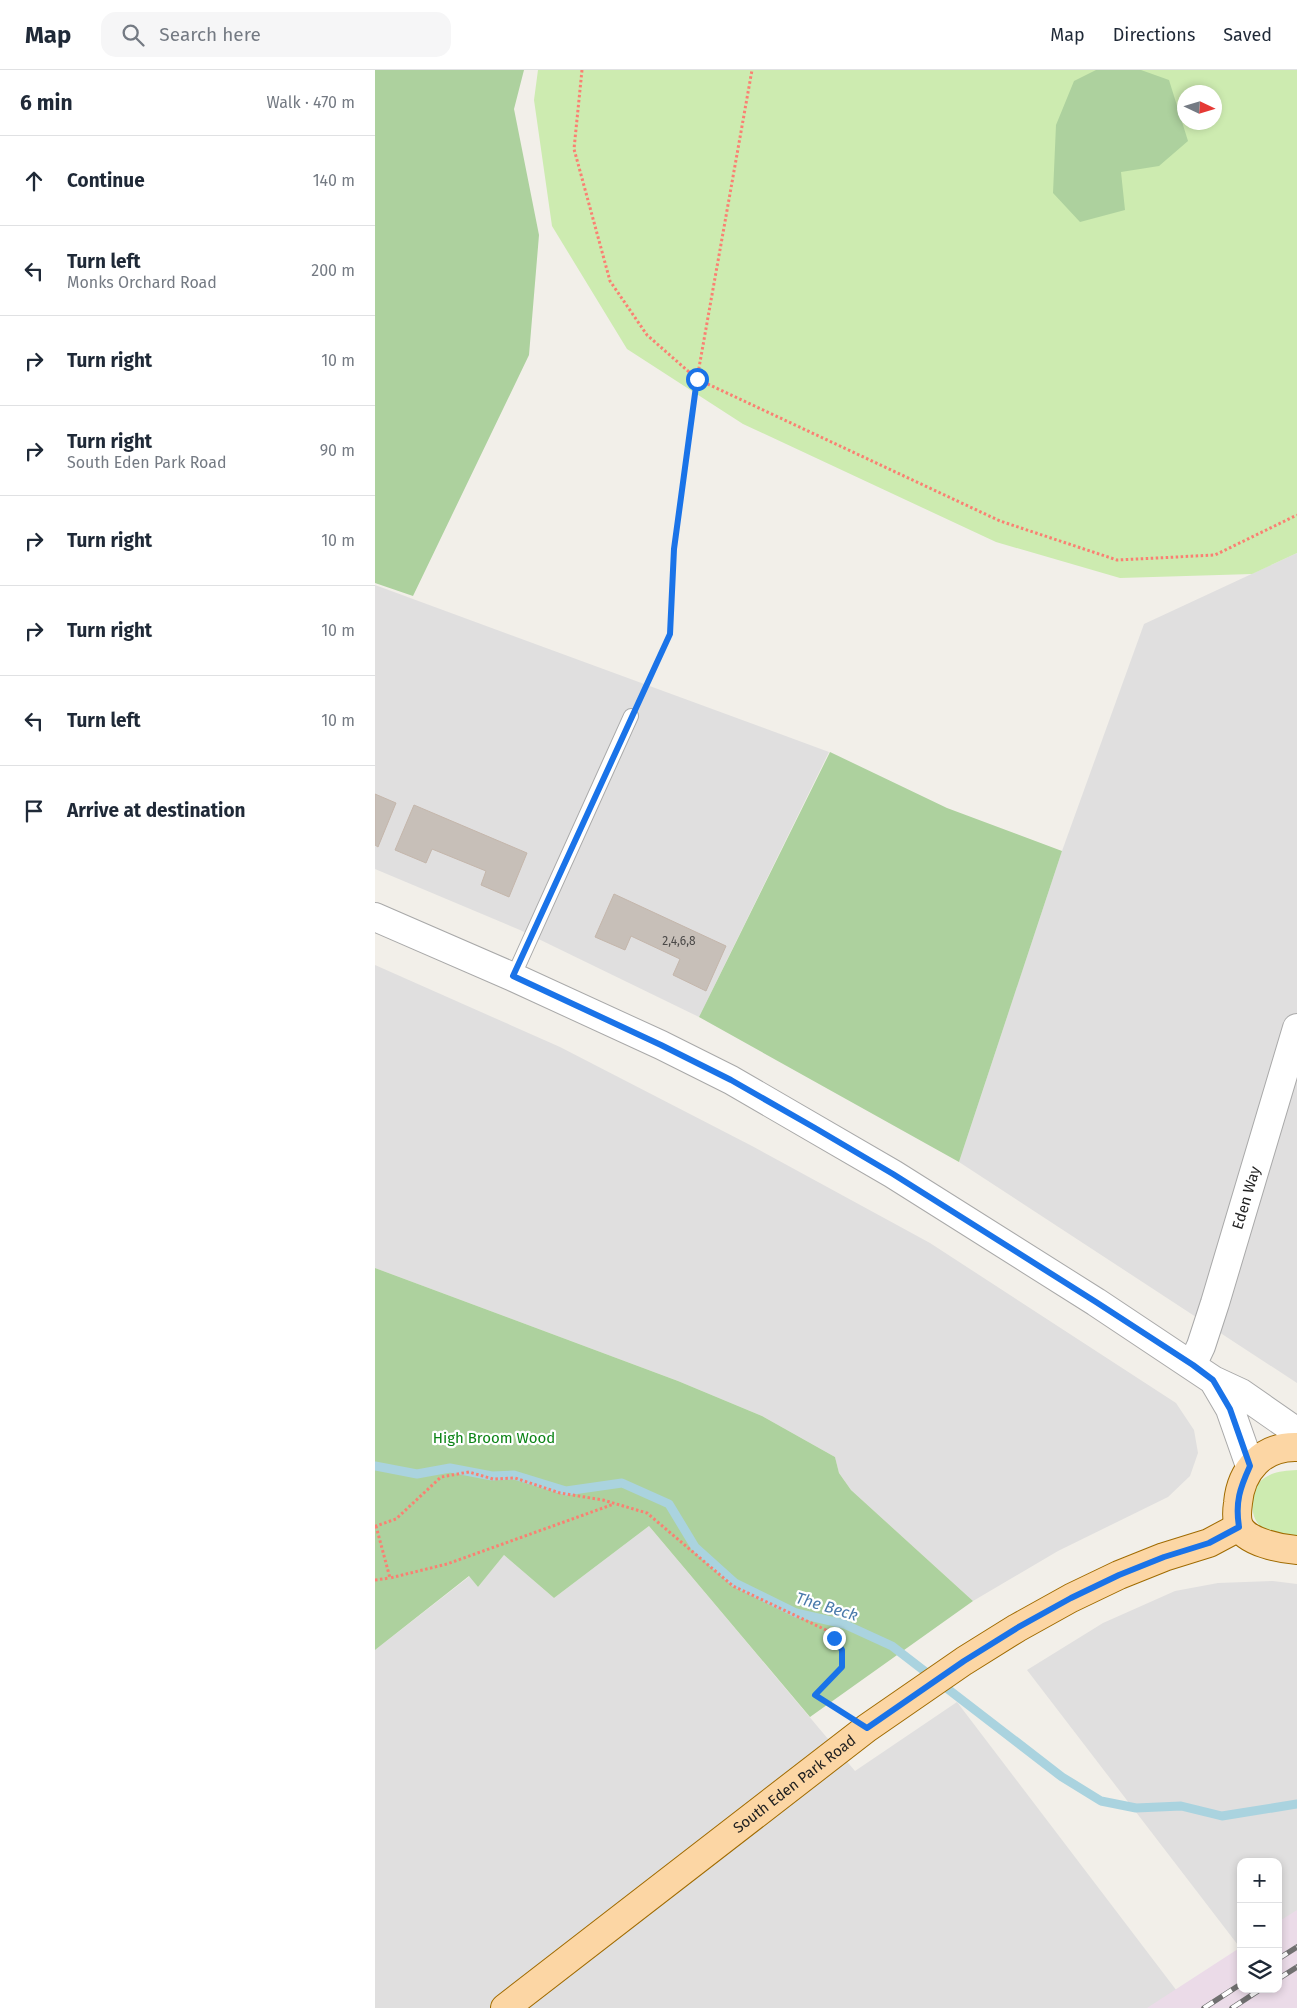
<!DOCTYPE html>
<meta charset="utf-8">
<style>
:root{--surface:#fff;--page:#f6f6f7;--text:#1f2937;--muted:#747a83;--line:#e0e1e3}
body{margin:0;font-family:"Fira Sans",sans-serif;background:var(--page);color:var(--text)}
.controls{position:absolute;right:15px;bottom:15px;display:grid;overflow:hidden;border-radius:10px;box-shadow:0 2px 8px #0003}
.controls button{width:45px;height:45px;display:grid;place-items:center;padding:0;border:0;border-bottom:1px solid var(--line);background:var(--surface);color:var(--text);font:25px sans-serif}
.compass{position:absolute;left:802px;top:15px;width:45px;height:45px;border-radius:50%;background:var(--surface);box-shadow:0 2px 8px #0003;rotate:94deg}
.stop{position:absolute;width:15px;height:15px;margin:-11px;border:4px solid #1a73e8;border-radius:50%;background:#fff}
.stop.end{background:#1a73e8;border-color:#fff;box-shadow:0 1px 5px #0008}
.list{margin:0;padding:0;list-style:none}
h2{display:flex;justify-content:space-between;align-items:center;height:65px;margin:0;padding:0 20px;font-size:21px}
h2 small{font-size:16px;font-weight:400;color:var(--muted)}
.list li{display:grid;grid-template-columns:32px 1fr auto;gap:15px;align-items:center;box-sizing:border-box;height:90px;padding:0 20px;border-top:1px solid var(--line)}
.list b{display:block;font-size:19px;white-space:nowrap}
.list p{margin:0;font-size:16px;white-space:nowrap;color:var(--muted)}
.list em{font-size:16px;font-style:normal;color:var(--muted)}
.icon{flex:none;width:28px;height:28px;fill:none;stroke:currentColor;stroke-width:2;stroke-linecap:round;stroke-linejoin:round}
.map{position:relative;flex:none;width:922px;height:1938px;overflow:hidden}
header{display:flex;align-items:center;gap:30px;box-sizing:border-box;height:70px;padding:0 25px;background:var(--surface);border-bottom:1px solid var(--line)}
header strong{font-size:24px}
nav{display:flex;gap:28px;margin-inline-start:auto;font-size:18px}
.search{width:350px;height:45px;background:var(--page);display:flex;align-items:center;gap:12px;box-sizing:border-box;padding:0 18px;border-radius:15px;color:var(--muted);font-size:19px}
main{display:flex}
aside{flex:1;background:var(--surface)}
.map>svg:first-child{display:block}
.residential{fill:#e0dfdf}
.industrial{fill:#ebdbe8}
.grass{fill:#cdebb0;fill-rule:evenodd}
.forest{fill:#add19e}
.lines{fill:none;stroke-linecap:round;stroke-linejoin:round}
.stream{stroke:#aad3df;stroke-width:9}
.building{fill:#c7bfb8;stroke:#c4b6ab}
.service-casing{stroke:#a9a9a9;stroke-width:16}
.minor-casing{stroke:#a9a9a9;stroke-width:30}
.tertiary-casing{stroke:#a9a9a9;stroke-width:30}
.primary-casing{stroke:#a06b00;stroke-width:30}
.path{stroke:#fa8072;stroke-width:3;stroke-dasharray:2.5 2.5;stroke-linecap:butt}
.service{stroke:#fff;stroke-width:14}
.minor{stroke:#fff;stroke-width:28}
.tertiary{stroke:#fff;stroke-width:28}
.primary{stroke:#fcd6a4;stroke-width:28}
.rail-casing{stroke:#707070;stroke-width:5.5}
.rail{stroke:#fff;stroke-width:4;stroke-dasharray:11;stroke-linecap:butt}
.route{stroke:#1a73e8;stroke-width:6}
.labels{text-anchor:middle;stroke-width:4.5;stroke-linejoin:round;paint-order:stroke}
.number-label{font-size:12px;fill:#4b4948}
.street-label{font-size:15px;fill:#222;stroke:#fff}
.park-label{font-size:15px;fill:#0c8416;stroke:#fff}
.water-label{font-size:16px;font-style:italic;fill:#4a7aab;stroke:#fff}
</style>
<header>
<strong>Map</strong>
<div class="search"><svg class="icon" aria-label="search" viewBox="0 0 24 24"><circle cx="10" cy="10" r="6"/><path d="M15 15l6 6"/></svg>Search here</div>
<nav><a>Map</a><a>Directions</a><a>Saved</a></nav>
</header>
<main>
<aside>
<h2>6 min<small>Walk · 470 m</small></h2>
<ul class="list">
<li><svg class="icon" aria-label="ahead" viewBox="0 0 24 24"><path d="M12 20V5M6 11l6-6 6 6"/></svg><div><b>Continue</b></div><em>140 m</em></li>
<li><svg class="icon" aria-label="left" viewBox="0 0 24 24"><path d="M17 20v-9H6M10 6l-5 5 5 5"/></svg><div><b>Turn left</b><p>Monks Orchard Road</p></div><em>200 m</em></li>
<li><svg class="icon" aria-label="right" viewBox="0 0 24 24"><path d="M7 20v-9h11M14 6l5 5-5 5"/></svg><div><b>Turn right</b></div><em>10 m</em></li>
<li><svg class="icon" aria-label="right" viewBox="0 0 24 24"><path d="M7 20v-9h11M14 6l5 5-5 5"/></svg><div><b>Turn right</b><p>South Eden Park Road</p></div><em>90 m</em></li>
<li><svg class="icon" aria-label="right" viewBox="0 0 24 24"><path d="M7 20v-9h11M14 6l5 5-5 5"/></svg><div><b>Turn right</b></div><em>10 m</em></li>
<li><svg class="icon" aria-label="right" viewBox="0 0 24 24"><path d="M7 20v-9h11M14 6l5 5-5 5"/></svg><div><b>Turn right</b></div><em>10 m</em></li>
<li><svg class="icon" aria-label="left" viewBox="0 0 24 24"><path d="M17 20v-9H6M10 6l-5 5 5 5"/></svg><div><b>Turn left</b></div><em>10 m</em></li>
<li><svg class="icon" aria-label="arrive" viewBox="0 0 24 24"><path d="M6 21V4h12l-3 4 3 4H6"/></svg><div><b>Arrive at destination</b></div></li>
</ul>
</aside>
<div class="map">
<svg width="922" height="1938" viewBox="0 0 922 1938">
<rect width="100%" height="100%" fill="#f2efe9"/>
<path class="residential" d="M 922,483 L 922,1313 L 584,1092 L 687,781 L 769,554 Z
M 0,515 L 454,682 L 324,947 L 145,860 L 0,799 Z
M 0,895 L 185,977 L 377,1076 L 555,1173 L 801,1333 L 819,1360 L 823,1383 L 815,1406 L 793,1427 L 683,1481 L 598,1531 L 476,1420 L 464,1403 L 460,1387 L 387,1346 L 303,1311 L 0,1198 Z
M 274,1456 L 480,1701 L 582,1632 L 805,1925 L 785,1938 L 0,1938 L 0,1580 L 95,1506 L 103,1517 L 129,1485 L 179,1528 Z
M 898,1511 L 922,1514 L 922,1854 L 903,1867 L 903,1792 L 866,1792 L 866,1879 L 652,1600 L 728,1553 L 800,1521 L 843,1513 Z"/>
<path class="industrial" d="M 922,1840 L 922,1938 L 772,1938 L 866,1877 L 866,1919 L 903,1919 L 903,1852 Z"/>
<path class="grass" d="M 163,0 L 922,0 L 922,483 L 877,504 L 745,508 L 621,472 L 368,354 L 252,279 L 177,156 L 159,30 ZM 809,22 L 839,22 L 839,52 L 809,52 Z
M 922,1400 L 922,1467 C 915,1466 897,1465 891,1461 C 873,1451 873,1421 888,1409 C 898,1401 910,1401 922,1400 Z"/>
<path class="forest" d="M 0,0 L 149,0 L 139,39 L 164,165 L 154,285 L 38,526 L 0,513 Z
M 721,0 L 766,0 L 794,10 L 813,71 L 784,96 L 746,102 L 750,140 L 705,152 L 678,123 L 681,55 L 699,11 Z
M 455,682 L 572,738 L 687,781 L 584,1092 L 324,947 Z
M 0,1198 L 303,1311 L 387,1346 L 460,1387 L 464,1403 L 476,1420 L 598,1531 L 435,1647 L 274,1456 L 179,1528 L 129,1485 L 103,1517 L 94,1506 L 0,1580 Z"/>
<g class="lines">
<path class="stream" d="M 0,1396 L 42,1404 L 75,1398 L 117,1406 L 139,1405 L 191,1421 L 247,1413 L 294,1434 L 320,1477 L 360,1513 L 421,1543 L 469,1554 L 517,1576 L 687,1707 L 726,1731 L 761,1738 L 806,1736 L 847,1746 L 922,1734"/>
</g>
<path class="building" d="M 0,724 L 21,733 L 3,777 L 0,775 Z
M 39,735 L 152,783 L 134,827 L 106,815 L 111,801 L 57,779 L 51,793 L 20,780 Z
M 239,824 L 351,876 L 331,921 L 298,905 L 305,889 L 256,866 L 250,880 L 220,867 Z"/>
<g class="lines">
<defs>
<path id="service" d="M 138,907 L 256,646"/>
<g id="minor">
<path id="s1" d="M 817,1295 L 826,1276 L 840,1233 L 922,958"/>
</g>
<path id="tertiary" d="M 0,847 L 138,907 L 286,975 L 356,1010 L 518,1104 L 721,1232 L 838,1310 L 866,1323 L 922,1362
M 838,1310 L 855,1339 L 875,1396"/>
<g id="primary">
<path d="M 922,1377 C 888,1376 866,1400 863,1433 C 862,1440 861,1449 864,1456 C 871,1472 906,1479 922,1480"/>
<path id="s2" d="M 130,1938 L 492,1658 L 589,1591 L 642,1558 L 696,1528 L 744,1505 L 789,1487 L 834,1473 L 864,1457"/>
</g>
</defs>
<use href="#service" class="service-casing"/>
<use href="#minor" class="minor-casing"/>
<use href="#tertiary" class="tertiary-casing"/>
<use href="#primary" class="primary-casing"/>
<path class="path" d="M 207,0 L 199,79 L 235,211 L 272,265 L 322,309 L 625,451 L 742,490 L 840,485 L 922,445
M 266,626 L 295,564 L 299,479 L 322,309 L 377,0
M 0,1455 L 1,1456 L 21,1449 L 66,1407 L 94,1402 L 118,1409 L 140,1408 L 185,1423 L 228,1430 L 272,1443 L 358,1516 L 451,1560 L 467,1581 L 467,1597 L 440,1625 L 467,1641
M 1,1456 L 15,1508 L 72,1494 L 239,1434
M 0,1510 L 15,1508"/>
<use href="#service" class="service"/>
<use href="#minor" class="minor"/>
<use href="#tertiary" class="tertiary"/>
<use href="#primary" class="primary"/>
<defs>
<path id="rail" d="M 903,1889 L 922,1877
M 903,1909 L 922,1897
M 829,1938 L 866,1914
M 857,1938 L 886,1919"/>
</defs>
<use href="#rail" class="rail-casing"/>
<use href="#rail" class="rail"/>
</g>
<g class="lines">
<path class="route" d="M 322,309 L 299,479 L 295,564 L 138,906 L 286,975 L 356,1010 L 440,1058 L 518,1104 L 721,1232 L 818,1295 L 838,1310 L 855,1339 L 875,1396 C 865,1418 860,1432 864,1457 L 834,1473 L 789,1487 L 744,1505 L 696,1528 L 642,1558 L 589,1591 L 492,1658 L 440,1625 L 467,1597 L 467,1580 L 459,1568"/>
</g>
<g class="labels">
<g class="number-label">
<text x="304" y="875">2,4,6,8</text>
</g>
<g class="street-label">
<text dy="5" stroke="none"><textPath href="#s1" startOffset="176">Eden Way</textPath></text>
<text dy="5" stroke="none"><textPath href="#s2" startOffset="366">South Eden Park Road</textPath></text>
</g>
<g class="park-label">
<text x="119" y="1373">High Broom Wood</text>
</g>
<g class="water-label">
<text transform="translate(452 1536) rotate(17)" y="6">The Beck</text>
</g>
</g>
</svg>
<div class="controls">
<button>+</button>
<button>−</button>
<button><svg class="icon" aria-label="layers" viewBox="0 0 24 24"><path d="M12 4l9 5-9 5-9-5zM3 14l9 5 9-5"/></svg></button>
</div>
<svg class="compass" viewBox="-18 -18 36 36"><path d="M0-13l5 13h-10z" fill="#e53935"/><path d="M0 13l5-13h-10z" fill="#747a83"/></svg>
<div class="stop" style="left:322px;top:309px"></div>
<div class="stop end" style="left:459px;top:1568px"></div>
</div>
</main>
